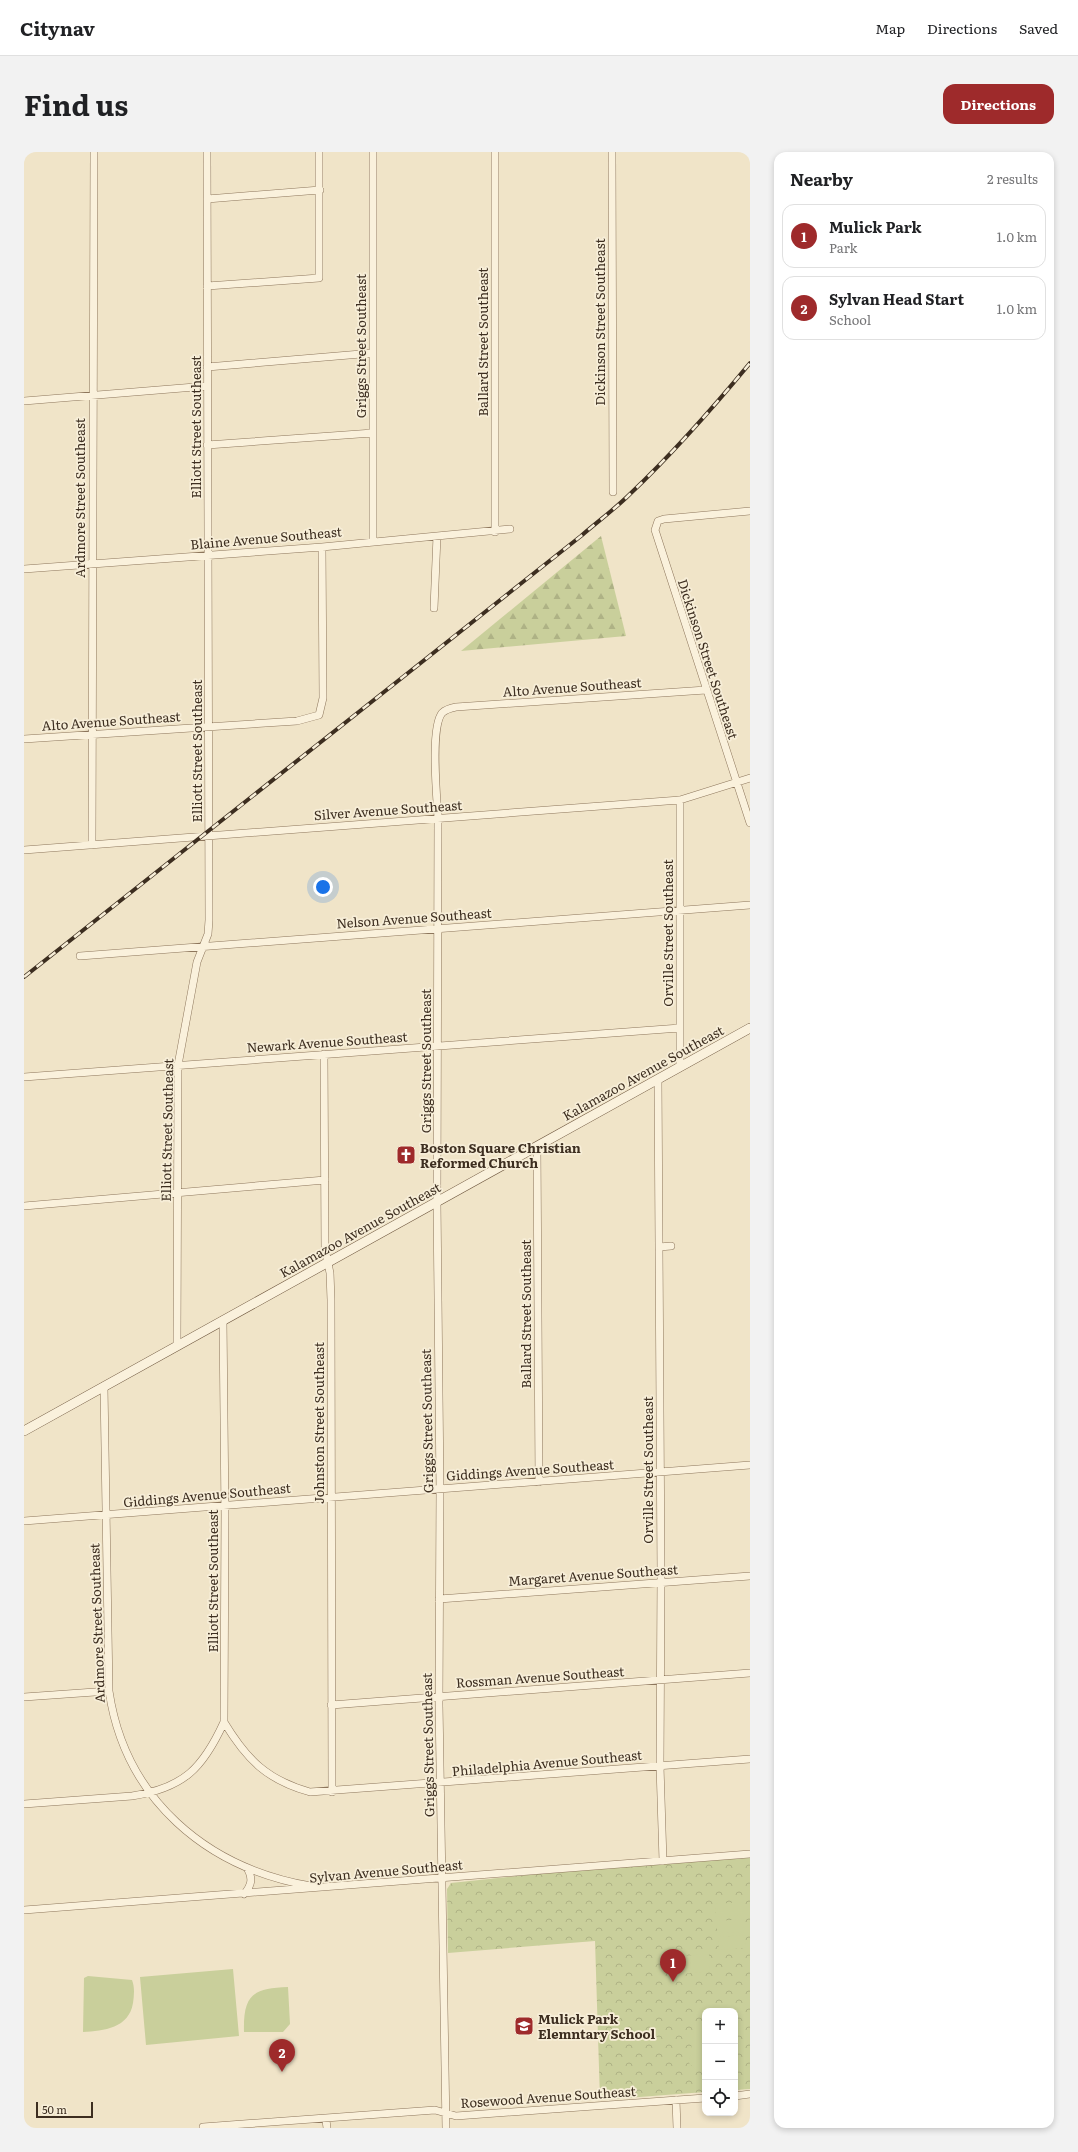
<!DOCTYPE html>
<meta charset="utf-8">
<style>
:root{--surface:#fff;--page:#f2f2f2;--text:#202124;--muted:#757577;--line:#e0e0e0;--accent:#9e2a2b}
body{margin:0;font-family:Literata,serif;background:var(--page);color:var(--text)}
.controls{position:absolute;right:12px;bottom:12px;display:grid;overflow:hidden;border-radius:8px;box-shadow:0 2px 6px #0003}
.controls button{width:36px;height:36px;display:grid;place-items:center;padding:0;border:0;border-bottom:1px solid var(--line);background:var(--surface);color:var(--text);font:20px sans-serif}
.scale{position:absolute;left:12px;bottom:10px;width:57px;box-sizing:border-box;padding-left:4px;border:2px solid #3d2e20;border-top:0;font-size:11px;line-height:14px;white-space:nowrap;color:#3d2e20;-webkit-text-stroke:3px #f7eed8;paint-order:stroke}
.you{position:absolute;left:299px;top:735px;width:14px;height:14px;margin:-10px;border:3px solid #fff;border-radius:50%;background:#1a73e8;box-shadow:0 0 0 6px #1a73e833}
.badge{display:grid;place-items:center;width:26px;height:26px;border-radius:50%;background:var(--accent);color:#fff;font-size:13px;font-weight:700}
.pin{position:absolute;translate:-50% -33px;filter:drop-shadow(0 1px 2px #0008)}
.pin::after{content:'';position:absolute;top:21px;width:14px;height:12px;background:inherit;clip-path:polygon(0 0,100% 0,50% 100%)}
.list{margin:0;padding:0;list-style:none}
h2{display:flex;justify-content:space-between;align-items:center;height:52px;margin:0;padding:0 16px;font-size:17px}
h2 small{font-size:13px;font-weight:400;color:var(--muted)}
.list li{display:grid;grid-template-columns:26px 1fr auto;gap:12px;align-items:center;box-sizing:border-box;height:64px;margin:0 8px 8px;padding:0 8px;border:1px solid var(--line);border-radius:12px}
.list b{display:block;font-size:15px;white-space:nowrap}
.list p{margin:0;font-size:13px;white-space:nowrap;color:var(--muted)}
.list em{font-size:13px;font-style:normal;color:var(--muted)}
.icon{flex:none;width:22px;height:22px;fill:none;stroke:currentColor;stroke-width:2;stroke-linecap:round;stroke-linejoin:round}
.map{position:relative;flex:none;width:726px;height:1976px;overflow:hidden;border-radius:12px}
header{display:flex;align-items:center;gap:24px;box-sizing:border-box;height:56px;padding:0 20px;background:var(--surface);border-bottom:1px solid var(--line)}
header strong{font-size:19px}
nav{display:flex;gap:22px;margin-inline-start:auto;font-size:14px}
.intro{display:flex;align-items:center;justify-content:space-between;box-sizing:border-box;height:96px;padding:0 24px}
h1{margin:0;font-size:28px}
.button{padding:10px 18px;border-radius:12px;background:var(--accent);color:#fff;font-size:14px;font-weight:700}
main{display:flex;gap:24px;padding:0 24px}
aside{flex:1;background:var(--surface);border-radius:12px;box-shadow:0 2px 6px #0003}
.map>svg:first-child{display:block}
.forest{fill:url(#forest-firs)}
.park{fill:url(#park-crowns)}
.pitch{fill:#c9cf9b}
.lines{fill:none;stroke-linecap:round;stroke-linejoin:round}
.minor-casing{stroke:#8d765c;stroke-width:8}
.secondary-casing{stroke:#6f573f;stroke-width:10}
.minor{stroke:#faf1dc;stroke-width:7}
.secondary{stroke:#faf1dc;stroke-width:9}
.rail-casing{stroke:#3d2e20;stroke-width:4}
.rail{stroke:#f7eed8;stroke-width:2.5;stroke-dasharray:8;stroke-linecap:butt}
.labels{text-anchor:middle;stroke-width:3.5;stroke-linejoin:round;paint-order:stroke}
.street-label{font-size:13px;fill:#3d2e20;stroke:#f7eed8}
.poi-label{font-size:13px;font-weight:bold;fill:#3d2e20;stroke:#f7eed8;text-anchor:start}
</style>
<header>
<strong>Citynav</strong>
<nav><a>Map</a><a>Directions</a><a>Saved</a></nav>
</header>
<div class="intro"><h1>Find us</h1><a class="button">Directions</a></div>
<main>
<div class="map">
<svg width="726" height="1976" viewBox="0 0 726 1976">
<defs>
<pattern id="forest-firs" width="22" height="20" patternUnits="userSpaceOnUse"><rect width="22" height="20" fill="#c9cf9b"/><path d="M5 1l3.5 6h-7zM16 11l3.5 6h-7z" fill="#aeb285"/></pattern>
<pattern id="park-crowns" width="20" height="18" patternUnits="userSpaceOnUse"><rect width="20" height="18" fill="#c9cf9b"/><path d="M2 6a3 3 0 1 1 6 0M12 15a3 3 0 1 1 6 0" fill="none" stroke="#aeb285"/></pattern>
</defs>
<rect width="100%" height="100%" fill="#f0e4c8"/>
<path class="forest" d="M 577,384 L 602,484 L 437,499 Z"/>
<path class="park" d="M 726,1706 L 726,1937 L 711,1938 L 711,1859 L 681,1859 L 681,1940 L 576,1948 L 571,1789 L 424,1801 L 423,1737 L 427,1731 L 628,1710 Z"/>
<path class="pitch" d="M 719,1750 L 719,1763 L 692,1765 L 691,1752 Z
M 720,1767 L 720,1780 L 693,1781 L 693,1769 Z
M 721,1783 L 722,1796 L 695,1798 L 694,1785 Z
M 685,1802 L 686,1819 L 658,1822 L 657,1804 Z
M 209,1817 L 215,1884 L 122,1893 L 116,1825 Z
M 64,1824 L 108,1828 C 111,1836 110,1843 109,1851 C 105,1876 80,1879 59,1880 L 60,1826 Z
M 264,1835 L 266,1872 L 259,1880 L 220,1880 C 219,1843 229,1836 264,1835 Z
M 671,1870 L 681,1872 L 681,1918 L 672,1918 L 665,1911 Z"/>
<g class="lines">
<defs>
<path id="minor" d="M 349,0 L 349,389
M 471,0 L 471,380
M 588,0 L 589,340
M 183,47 L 296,38
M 183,134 L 295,126 L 295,0
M 183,215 L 349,201
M 0,249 L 183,234
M 183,293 L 349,281
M 726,359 L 640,367 L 634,369 L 631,378 L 726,671
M 0,417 L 298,395 L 486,377
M 410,456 L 413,384
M 0,587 L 273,569 L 295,563 L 299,546 L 298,395
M 656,648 L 656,915
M 68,693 L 70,0
M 0,698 L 656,648 L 726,626
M 56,804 L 726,753
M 300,902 L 301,1097 L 306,1121 L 307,1148 L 308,1640
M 0,925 L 656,876
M 634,927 L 637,1423 L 636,1614 L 639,1709
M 513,994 L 515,1330
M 0,1054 L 301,1028
M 635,1095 L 647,1094
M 153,1193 L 154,913 L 173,810 L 184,782 L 185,768 L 183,0
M 80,1235 L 85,1539 C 101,1647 182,1716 287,1734
M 0,1369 L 726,1313
M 415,1447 L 726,1424
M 0,1545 L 85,1539
M 307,1553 L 726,1521
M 200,1570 C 223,1608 243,1628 286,1640 L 726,1607
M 0,1652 L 108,1644 C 160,1636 179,1616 200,1570 L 201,1363 L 199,1168
M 220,1742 C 228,1733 229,1726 223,1716
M 0,1758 L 726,1702
M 711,1944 L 726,1942
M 652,1948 L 653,1976
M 302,1968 L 303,1976
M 179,1975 L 411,1958 L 432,1964 L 681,1946
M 422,1976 L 415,1552 L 416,1336 L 413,1050 L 414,666 C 413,646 406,576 418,561 C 422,557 427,556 432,555 L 682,538"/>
<path id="secondary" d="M 0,1279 L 726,876"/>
</defs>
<use href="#minor" class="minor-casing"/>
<use href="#secondary" class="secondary-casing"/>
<use href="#minor" class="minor"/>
<use href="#secondary" class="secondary"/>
<defs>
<path id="rail" d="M 0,825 L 557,384 C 573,370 591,357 606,342 C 649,301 688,257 726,211"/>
</defs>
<use href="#rail" class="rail-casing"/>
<use href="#rail" class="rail"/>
</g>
<defs>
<symbol id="church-square" viewBox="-11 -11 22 22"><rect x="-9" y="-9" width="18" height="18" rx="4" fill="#9e2a2b" stroke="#f7eed8"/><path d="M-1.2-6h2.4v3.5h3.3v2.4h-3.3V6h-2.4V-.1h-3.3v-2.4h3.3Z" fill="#fff"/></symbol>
<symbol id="school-square" viewBox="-11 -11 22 22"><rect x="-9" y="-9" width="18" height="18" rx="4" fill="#9e2a2b" stroke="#f7eed8"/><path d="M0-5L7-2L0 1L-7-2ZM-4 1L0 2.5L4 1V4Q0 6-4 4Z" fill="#fff"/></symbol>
</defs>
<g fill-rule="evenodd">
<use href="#church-square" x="371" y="992" width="22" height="22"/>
<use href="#school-square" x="489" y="1863" width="22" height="22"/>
</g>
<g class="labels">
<g class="street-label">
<text transform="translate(576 170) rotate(-90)" y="5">Dickinson Street Southeast</text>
<text transform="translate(459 190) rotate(-90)" y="5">Ballard Street Southeast</text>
<text transform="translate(337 194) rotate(-90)" y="5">Griggs Street Southeast</text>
<text transform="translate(172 275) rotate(-90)" y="5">Elliott Street Southeast</text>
<text transform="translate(56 346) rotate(-90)" y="5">Ardmore Street Southeast</text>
<text transform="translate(242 386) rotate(-5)" y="5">Blaine Avenue Southeast</text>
<text transform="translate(684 507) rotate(72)" y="5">Dickinson Street Southeast</text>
<text transform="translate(548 535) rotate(-4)" y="5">Alto Avenue Southeast</text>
<text transform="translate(87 569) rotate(-4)" y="5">Alto Avenue Southeast</text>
<text transform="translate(173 599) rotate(-90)" y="5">Elliott Street Southeast</text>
<text transform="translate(364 658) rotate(-4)" y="5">Silver Avenue Southeast</text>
<text transform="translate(390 766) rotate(-4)" y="5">Nelson Avenue Southeast</text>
<text transform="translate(644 781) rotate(-90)" y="5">Orville Street Southeast</text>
<text transform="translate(303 890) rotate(-4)" y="5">Newark Avenue Southeast</text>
<text transform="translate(402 909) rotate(-90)" y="5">Griggs Street Southeast</text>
<text transform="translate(619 921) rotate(-29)" y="5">Kalamazoo Avenue Southeast</text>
<text transform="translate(143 978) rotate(-89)" y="5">Elliott Street Southeast</text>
<text transform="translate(336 1078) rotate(-29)" y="5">Kalamazoo Avenue Southeast</text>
<text transform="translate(502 1162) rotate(-90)" y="5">Ballard Street Southeast</text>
<text transform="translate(403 1269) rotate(-91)" y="5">Griggs Street Southeast</text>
<text transform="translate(295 1271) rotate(-90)" y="5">Johnston Street Southeast</text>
<text transform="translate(506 1318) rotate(-4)" y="5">Giddings Avenue Southeast</text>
<text transform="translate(624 1318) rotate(-90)" y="5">Orville Street Southeast</text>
<text transform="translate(183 1343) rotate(-5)" y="5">Giddings Avenue Southeast</text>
<text transform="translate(569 1423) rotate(-4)" y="5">Margaret Avenue Southeast</text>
<text transform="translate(189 1429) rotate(-90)" y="5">Elliott Street Southeast</text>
<text transform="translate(73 1471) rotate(-92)" y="5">Ardmore Street Southeast</text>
<text transform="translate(516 1525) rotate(-4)" y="5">Rossman Avenue Southeast</text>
<text transform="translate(404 1593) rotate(-91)" y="5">Griggs Street Southeast</text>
<text transform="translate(523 1611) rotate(-5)" y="5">Philadelphia Avenue Southeast</text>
<text transform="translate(362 1719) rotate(-5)" y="5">Sylvan Avenue Southeast</text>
<text transform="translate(524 1945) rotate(-4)" y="5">Rosewood Avenue Southeast</text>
</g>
<g class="poi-label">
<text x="396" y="1001">Boston Square Christian<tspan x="396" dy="15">Reformed Church</tspan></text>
<text x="514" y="1872">Mulick Park<tspan x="514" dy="15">Elemntary School</tspan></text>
</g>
</g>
</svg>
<div class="controls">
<button>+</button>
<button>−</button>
<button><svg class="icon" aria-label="locate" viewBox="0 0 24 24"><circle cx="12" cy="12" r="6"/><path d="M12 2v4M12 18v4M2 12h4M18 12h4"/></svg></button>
</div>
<div class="scale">50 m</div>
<div class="you"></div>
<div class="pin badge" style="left:649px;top:1830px">1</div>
<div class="pin badge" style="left:258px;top:1920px">2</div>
</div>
<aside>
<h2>Nearby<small>2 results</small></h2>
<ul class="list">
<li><span class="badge">1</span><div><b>Mulick Park</b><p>Park</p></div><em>1.0 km</em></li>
<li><span class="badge">2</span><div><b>Sylvan Head Start</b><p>School</p></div><em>1.0 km</em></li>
</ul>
</aside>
</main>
